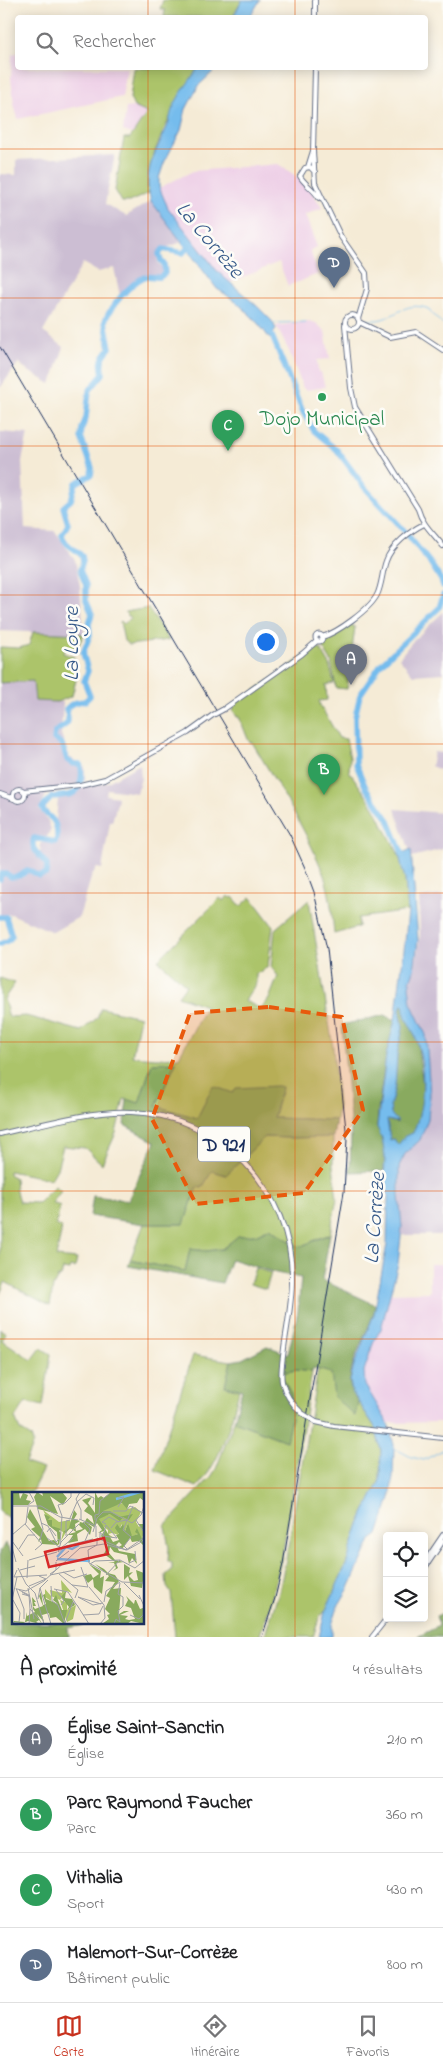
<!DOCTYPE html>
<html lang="fr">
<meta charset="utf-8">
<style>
:root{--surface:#fff;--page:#f2f2f2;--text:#202124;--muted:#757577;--line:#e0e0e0;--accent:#c8321e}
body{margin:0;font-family:"Indie Flower",sans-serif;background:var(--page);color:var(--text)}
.controls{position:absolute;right:15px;bottom:15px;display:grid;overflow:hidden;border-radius:5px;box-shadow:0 2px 12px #0003}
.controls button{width:45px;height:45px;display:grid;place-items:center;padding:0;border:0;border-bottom:1px solid var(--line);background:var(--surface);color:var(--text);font:25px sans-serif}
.you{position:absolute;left:265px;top:641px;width:18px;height:18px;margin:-12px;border:4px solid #fff;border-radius:50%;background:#1a73e8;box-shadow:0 0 0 8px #1a73e833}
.badge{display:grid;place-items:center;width:32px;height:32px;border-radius:50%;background:var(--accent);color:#fff;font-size:16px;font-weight:700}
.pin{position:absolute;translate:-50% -41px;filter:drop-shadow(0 1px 2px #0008)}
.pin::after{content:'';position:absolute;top:26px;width:18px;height:15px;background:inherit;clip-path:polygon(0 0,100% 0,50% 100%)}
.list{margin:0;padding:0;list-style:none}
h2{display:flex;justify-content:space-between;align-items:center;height:65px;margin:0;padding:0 20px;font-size:21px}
h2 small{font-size:16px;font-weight:400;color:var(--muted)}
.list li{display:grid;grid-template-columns:32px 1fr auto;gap:15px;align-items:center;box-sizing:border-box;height:75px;padding:0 20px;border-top:1px solid var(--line)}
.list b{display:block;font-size:19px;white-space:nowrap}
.list p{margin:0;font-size:16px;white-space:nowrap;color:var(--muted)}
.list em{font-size:16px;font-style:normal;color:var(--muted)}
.icon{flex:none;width:28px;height:28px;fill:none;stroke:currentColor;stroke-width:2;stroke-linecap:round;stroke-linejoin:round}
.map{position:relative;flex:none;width:443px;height:1637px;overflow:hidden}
.search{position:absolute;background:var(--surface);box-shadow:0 2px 12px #0003;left:15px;right:15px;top:15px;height:55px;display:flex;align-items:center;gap:12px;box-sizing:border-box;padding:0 18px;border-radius:5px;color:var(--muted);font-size:19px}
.sheet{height:365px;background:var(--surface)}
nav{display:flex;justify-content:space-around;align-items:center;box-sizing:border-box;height:70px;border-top:1px solid var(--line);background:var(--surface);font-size:14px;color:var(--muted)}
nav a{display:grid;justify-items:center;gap:2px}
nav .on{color:var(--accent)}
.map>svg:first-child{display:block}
.built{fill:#eed0e7}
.industrial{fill:#ccbed3}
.green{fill:#acc46a;stroke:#647a64}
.forest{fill:#89aa5e;stroke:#526c5e}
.water{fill:#75bced;stroke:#4876a6;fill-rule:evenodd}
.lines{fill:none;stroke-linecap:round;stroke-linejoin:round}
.stream{stroke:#75bced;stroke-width:1}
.river{stroke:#75bced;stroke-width:5.5}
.major-casing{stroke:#677188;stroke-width:6}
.major{stroke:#fff;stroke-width:4}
.rail{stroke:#1b2f5e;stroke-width:1}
.major-bridge-casing{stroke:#677188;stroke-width:6;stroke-linecap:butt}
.major-bridge{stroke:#fff;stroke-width:4}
.marked{fill:#e8590c;fill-opacity:0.2;stroke:#e8590c;stroke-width:4;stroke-dasharray:10 6;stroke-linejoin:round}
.grid{fill:none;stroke:#e8590c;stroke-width:1;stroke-opacity:0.55}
.leisure-dot{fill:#2e9e5b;stroke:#fdfcf7;stroke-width:2}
.labels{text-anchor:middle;stroke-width:5;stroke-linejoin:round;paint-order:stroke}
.shield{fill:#fdfcf7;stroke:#5f6c8c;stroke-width:1}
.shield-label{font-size:20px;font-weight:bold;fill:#1b2f5e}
.leisure-label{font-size:21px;fill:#27864d;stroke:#fdfcf7}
.water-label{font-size:22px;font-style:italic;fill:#365989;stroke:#fdfcf7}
.inset-river{fill:none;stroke:#75bced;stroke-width:2.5}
.inset-road{fill:none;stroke:#9ea0a6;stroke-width:1}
.view{fill:#d62828;fill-opacity:0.15;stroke:#d62828;stroke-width:2.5}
.inset-edge{fill:none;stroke:#1b2f5e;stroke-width:2.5}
</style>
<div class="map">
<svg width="443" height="1637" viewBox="0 0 443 1637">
<rect width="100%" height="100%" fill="#fdfcf7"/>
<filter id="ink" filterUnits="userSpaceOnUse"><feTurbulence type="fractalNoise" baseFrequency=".02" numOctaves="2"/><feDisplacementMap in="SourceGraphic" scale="10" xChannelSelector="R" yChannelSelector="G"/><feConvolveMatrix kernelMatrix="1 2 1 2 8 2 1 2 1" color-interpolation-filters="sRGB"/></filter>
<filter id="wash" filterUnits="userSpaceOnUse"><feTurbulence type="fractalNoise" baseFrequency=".0096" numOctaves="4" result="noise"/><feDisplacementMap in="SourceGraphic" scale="20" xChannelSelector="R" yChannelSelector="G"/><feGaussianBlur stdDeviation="1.12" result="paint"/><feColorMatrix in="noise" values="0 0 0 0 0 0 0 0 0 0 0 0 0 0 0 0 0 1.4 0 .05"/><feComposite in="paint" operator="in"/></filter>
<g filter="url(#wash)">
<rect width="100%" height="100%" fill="#f5ebd6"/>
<path class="built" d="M 17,53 L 18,68 L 127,68 L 122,97 L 18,119 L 14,104 L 11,79 L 12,54 Z
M 134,107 L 147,113 L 133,134 L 123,131 L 126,108 Z
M 278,164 L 296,176 L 311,190 L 322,208 L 305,215 L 317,247 L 310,250 L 318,274 L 288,286 L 279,262 L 229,283 L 218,272 L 168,208 L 159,188 L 193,171 Z
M 309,321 L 316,323 L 325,331 L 330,359 L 317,360 L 318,372 L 321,372 L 325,387 L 306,390 L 303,388 L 289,351 L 276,326 Z
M 430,1264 L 443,1264 L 443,1422 L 388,1423 L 365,1385 L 364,1371 L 374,1341 L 381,1329 L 391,1293 L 430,1292 Z"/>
<path class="industrial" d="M 115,155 L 105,204 L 126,216 L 151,201 L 182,242 L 162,249 L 157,256 L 158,263 L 162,267 L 163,272 L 158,276 L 147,275 L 137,279 L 120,296 L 114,268 L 98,272 L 83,263 L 43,332 L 64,347 L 51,384 L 25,369 L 19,362 L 0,388 L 0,174 L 16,175 L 16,160 Z
M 0,432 L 28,434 L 22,461 L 25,529 L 55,531 L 75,560 L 80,586 L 84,634 L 0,631 Z
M 443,612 L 443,673 L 413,675 L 399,658 L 412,642 Z
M 33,681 L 35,701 L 63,702 L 61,734 L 69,757 L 85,767 L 85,781 L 46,795 L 39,809 L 48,821 L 51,829 L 47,837 L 34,836 L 31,841 L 32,848 L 46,865 L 44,873 L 38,875 L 30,869 L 26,868 L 22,873 L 11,875 L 8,872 L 0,874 L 0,683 Z
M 434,752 L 443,753 L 443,771 L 431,766 Z
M 140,764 L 141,778 L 137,793 L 107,789 L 106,795 L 118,797 L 117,803 L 112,822 L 110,822 L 102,869 L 97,868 L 92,875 L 79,917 L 53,932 L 11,914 L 0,915 L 0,882 L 3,875 L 11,879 L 17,879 L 24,877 L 28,872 L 38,878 L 44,877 L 49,870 L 48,864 L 40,854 L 41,843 L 58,843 L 59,838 L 56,820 L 58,799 L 82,787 L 108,782 Z
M 395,809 L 443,813 L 443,849 L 412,857 Z
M 443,895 L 443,1235 L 401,1235 L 399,1166 L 405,1154 L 420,1140 L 428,1119 L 430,1095 L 426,1035 L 411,1003 L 409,985 L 414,970 L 420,936 L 419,898 Z"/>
<path class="green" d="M 163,0 L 242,0 L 233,17 L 164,17 L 165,10 L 160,9 Z
M 134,68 L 198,68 C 183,93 140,164 149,193 L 129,202 L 122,202 L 115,190 L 124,138 L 130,138 L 147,113 L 134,107 L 130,98 Z
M 148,608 L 169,640 L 129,645 L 124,641 L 120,622 L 121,621 L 124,624 L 130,618 L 125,612 Z
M 349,624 L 355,627 L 347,689 L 336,688 L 331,661 L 321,644 Z
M 33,632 L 84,634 L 78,646 L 64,650 L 63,653 L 74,657 L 77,676 L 72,696 L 57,702 L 35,701 L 33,681 L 0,683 L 0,647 L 19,648 L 29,645 Z
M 320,648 L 329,663 L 334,683 L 326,685 L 327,700 L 319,701 L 320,705 L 339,738 L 346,739 L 350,758 L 349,771 L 374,807 L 399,855 L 405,879 L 408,911 L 358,918 L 359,927 L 334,934 C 332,912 330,890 322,870 C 304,825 276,783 252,742 L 250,743 C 246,736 243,725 239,717 L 237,717 L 233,710 L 235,704 L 314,649 Z
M 228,896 L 231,898 L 233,897 L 241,906 L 251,897 L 273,926 L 268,967 L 256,974 L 256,983 L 245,1001 L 261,1009 L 269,999 L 278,976 L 271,967 L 275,929 L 309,900 L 333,1047 L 338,1106 L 336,1120 L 273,1118 L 282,1088 L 233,1093 L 197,1118 L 156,1106 L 176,1062 L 152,1063 L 139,1103 L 124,1099 L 116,1133 L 102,1164 L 85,1148 L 63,1146 L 57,1169 L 51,1179 L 9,1171 L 9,1174 L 15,1178 L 16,1191 L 19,1202 L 38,1203 L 55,1186 L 61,1191 L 52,1203 L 60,1206 L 56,1225 L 62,1228 L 56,1257 L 77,1259 L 75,1268 L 70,1267 L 69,1270 L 63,1269 L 61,1277 L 58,1277 L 53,1287 L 50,1306 L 5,1282 L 0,1294 L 0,978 L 15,983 L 4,999 L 9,1017 L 26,1016 L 81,1031 L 97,1018 L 101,1008 L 140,1017 L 132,1056 L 156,1058 L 179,1057 L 206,1006 L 178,996 L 186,985 L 158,960 L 220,898 L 224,901 Z
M 265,1137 L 289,1138 L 333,1137 L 333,1165 L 337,1199 L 330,1234 L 299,1247 L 270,1228 L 255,1235 L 239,1236 L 222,1249 L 206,1251 L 190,1249 L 185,1271 L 130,1260 L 144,1224 L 184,1224 L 197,1187 L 202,1188 L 212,1170 L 226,1175 Z
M 255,1268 L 271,1273 L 266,1289 L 250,1284 Z
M 0,1329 L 6,1333 L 2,1340 L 32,1360 L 41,1348 L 51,1354 L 43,1406 L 26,1402 L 15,1418 L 20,1430 L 31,1437 L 33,1443 L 25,1463 L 43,1469 L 31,1493 L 14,1493 L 13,1521 L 0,1512 Z
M 193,1355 L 231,1361 L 225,1386 L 239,1390 C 231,1424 221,1461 197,1487 L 155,1470 Z
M 318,1369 L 331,1373 L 354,1416 L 358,1402 L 375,1427 L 381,1450 L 380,1480 L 358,1527 L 346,1565 L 325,1612 L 320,1615 L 313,1637 L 264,1637 L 279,1592 L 286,1559 Z
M 296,1370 L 312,1372 L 282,1557 L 268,1612 L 259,1637 L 175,1637 L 171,1593 L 167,1587 L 166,1575 L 172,1570 L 172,1563 L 168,1561 L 169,1548 L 165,1526 L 211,1477 L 216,1469 L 234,1421 L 286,1441 L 279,1373 Z"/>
<path class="forest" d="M 402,1003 L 405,1008 L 405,1014 L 411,1025 L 417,1040 L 423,1086 L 420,1118 L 413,1134 L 398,1145 L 394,1139 L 390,1141 L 387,1120 L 397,1123 L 391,1114 L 390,1106 L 395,1086 L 397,1054 L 403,1028 L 400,1009 Z
M 385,1015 L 395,1020 L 386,1056 L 378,1110 L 377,1127 L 382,1138 L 385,1156 L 384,1171 L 350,1172 L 351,1132 L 342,1025 Z
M 176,1062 L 156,1106 L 197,1118 L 213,1086 L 233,1093 L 236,1088 L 277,1086 L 282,1087 L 273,1118 L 336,1120 L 333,1137 L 289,1138 L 265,1137 L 226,1175 L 212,1171 L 202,1188 L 197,1187 L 184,1224 L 144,1224 L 90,1216 L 93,1196 L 128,1200 L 155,1142 L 124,1125 L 127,1099 L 139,1103 L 152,1063 Z
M 270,1228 L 299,1247 L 330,1234 L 322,1280 L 376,1305 C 370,1331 352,1354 350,1380 C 349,1388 354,1396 358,1402 L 355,1416 L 334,1397 L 331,1373 L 313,1368 L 312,1372 L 296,1370 L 280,1373 L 291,1394 L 293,1410 L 286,1441 L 234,1421 L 242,1390 L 225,1386 L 231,1361 L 242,1359 L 267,1346 L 288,1354 L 298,1311 L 301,1278 L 276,1273 L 231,1259 L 222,1283 L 128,1266 L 130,1260 L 185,1271 L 190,1249 L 206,1251 L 222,1249 L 238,1236 L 255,1235 Z
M 5,1543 L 14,1557 L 14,1623 L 95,1623 L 68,1628 L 69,1637 L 0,1637 L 0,1552 Z
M 443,1613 L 443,1637 L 417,1637 L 439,1626 L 436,1616 Z"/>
<path class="water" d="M 242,0 L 260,0 L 250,17 L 233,17 Z
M 198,68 L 217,68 L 199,85 L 186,109 L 181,130 L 164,163 L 159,178 L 159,187 L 168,208 L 218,272 L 257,306 L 272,321 L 276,329 L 270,339 C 257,320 237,300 217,289 L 151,201 C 142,169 156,153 168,125 C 170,120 170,115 172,110 C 178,95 190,81 198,68 Z
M 411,849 L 418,940 L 414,970 L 409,985 L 411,1003 L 426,1035 L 430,1095 L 428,1119 L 420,1140 L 405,1154 L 399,1166 L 399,1195 L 402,1227 L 398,1264 L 381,1329 L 374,1341 L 364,1371 L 365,1385 L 388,1423 L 394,1445 L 393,1477 L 390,1498 L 378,1535 L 371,1540 L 349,1588 L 338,1606 L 332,1625 L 332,1637 L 319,1637 L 325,1612 L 346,1565 L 358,1527 L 380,1480 L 381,1450 L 375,1427 L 352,1392 L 350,1381 L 354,1365 L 374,1314 L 387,1244 L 388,1195 L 384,1181 L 385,1156 L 382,1138 L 377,1127 L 386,1056 L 395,1020 L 405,942 L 408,911 L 405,879 L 399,855 ZM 402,1004 C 405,1008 403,1010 405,1014 C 406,1020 414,1031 416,1039 C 426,1068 425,1105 413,1133 L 405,1136 L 398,1145 L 394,1139 L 390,1140 L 387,1120 L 398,1122 L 391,1114 L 390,1106 L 395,1086 L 397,1054 L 403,1028 L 400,1009 Z"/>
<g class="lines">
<path class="stream" d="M 362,320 C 368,320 375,321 382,319 C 399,314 406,302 426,308 C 430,310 440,322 443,325
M 272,323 L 306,322
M 394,1448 L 411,1457 L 424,1460 L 443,1450"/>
<path class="river" d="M 270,331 L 303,412 L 314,431 L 337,450 L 365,488 L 403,529 L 431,564 L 441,580 L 443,586
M 404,858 L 388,819 L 366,788 L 356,764 L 355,717 L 360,695 L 381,664 L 439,608 L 443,595
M 0,879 L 1,874 L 7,874 L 11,877 C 18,877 22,876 27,870 L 31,871 L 39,876 L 46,874 L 47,865 C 41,856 29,849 34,838 L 55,842 L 57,839 C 57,832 57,823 51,818 C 47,814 45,814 42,808 L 52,797 C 57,796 67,796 72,794 C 82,789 83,772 80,764 L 74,764 L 67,760 L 62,744 L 54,739 L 55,732 C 67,723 71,726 66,709 C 72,702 76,702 85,701 L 90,696 L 84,681 L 88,671 L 83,653 L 90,635 L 89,623 L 92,614 L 86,600 L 86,585 L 80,570 L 83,561 L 82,556 C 75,548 65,546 62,535 L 68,524 L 63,507 L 71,500 L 76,483 L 91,475 L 92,468 L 81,437 L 82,428 L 86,418 L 89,391 L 103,374 C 100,362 101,358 110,348 L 105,321 C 110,307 130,284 144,277 C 150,275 155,278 160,277 L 165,273 L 164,264 L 161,261 L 159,254 L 163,249 L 183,253 L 191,244
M 0,917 L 6,917 L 12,936 L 9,940 L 0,944"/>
</g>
</g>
<g filter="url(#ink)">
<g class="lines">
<defs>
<path id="major" d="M 315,18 L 315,0
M 315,68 L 313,151 L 315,183 L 341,237 L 366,273 L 367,289 L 358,319
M 308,167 L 313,151
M 315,172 L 310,167 L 305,168 L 300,176 C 303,183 314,189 319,198
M345 322a7 7 0 1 1 14 0a7 7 0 1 1-14 0Z
M 359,322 L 390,337 L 416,332 L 443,350
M 345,325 L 351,388 L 355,407 L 418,509 C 422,524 433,533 443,546
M315.5 638a3.5 3.5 0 1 1 7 0a3.5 3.5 0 1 1-7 0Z
M 322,637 C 337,633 370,609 377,595 C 382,585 382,572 386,561 C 391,546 410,531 424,524
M 224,709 L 302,654 L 317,641
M13 795a6 6 0 1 1 12 0a6 6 0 1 1-12 0Z
M 23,791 L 80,785 L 105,779 L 188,733 L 213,715
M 0,794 L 14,799
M 0,1134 C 40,1125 91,1110 131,1112 C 220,1115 293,1190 292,1280 C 292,1303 287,1326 284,1348 C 283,1359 280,1371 282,1382 C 285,1395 293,1405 302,1413
M 316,1422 L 334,1426 L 443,1438
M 424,1563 L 443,1535
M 424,1569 L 443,1541
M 372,1637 L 387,1618"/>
</defs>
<use href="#major" class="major-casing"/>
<use href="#major" class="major"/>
<path class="rail" d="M 0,347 L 290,835 L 305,868 L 314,892 L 327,949 L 347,1139 L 344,1192 L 283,1564 L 275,1598 L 262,1637"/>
<defs>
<path id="major-bridge" d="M 213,715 L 224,709
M 302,1413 L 316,1422"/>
</defs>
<use href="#major-bridge" class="major-bridge-casing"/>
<use href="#major-bridge" class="major-bridge"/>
</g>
</g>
<path class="marked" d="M 269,1007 L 342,1017 L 363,1110 L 304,1193 L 196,1204 L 152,1119 L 190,1013 Z"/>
<path class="grid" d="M 148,0 L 148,18M 295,0 L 295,18M 148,68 L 148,1637M 295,68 L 295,1637M 0,149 L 443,149M 0,298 L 443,298M 0,446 L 443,446M 0,595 L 443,595M 0,744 L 443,744M 0,893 L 443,893M 0,1042 L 443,1042M 0,1191 L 443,1191M 0,1339 L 443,1339M 0,1488 L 443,1488"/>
<circle class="leisure-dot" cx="322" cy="397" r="5"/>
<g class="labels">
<rect class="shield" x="198" y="1126.5" width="52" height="35" rx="4"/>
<g class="shield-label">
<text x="224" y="1151">D 921</text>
</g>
<g class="leisure-label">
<text x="322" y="425">Dojo Municipal</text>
</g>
<g class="water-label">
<text transform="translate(211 239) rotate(50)" y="8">La Corrèze</text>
<text transform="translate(70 644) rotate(-90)" y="8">La Loyre</text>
<text transform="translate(373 1218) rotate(-86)" y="8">La Corrèze</text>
</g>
</g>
<g transform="translate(12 1492)">
<rect width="132" height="132" fill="#f5ebd6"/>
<path d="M 111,11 L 116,17 L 123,15 L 129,20 L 124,30 L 127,35 L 130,33 L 132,41 L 129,48 L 125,36 L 126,42 L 121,44 L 124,46 L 117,42 L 116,31 L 113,39 L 110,32 L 108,36 L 104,33 L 107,43 L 100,41 L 96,42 L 102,46 L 96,45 L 96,38 L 88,32 L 86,26 L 101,21 L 90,19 L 92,16 ZM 31,18 L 47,30 L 58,28 L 61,36 L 55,38 L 49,49 L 51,40 L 38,33 L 36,30 L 40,28 L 36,28 ZM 49,88 L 60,101 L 55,99 L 48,108 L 55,111 L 55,118 L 64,113 L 61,127 L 55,130 L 48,108 L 39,104 L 39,109 L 33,105 L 33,97 L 39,104 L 38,98 L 50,101 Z" fill="#acc46a"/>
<path d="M 0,0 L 7,1 L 8,7 L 11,1 L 16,3 L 14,8 L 19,9 L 16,13 L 0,13 ZM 25,0 L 31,4 L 30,0 L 50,0 L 55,6 L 51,13 L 38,4 L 46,22 L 26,17 L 22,5 ZM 83,0 L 86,6 L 89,4 L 92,6 L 99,0 L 132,0 L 132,9 L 128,6 L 125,11 L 117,12 L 115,17 L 110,11 L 91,19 L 98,19 L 107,25 L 121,22 L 117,28 L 111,25 L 108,29 L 98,22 L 87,27 L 101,50 L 107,48 L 104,43 L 107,42 L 103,36 L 105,32 L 108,36 L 111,32 L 113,39 L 116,31 L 120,44 L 126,42 L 123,40 L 125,36 L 130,47 L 132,40 L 126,32 L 131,32 L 132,45 L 130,49 L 132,48 L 132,54 L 127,49 L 120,50 L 118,46 L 110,57 L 105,56 L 110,53 L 107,50 L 104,53 L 107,59 L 123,62 L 125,72 L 120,66 L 117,72 L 115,63 L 102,60 L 98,55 L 97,61 L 103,68 L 112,70 L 104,71 L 106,76 L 101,79 L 104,76 L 102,71 L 96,71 L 103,70 L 92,62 L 96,53 L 89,44 L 92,39 L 86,41 L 90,38 L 85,31 L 82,35 L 75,31 L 80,35 L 78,43 L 73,37 L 65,42 L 66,49 L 56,51 L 61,43 L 54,43 L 64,40 L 58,36 L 54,41 L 51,40 L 57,36 L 62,18 L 65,22 L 62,27 L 68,29 L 63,32 L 64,39 L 71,37 L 67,33 L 68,30 L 72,31 L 75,26 L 82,32 L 80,24 L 72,19 L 76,14 L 70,8 L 80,5 L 76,11 L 83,21 ZM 18,17 L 37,49 L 42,48 L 46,52 L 45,40 L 36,33 L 32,22 L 38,25 L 36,28 L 40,28 L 40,34 L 49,37 L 47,39 L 49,41 L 47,52 L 46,53 L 30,52 L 29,47 L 26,50 L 28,45 L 19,37 L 23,35 L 15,25 ZM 77,72 L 89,79 L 88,86 L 92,84 L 90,102 L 82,95 L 81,87 L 76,91 L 71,84 L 79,82 L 81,86 L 87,82 ZM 83,72 L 92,77 L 96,81 L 103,83 L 107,89 L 101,97 L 109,96 L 107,122 L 112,119 L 117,119 L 108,123 L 116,124 L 113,127 L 117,128 L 123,127 L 119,116 L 113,114 L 116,108 L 114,104 L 122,112 L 123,108 L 124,108 L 128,117 L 131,116 L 132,132 L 119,129 L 115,132 L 90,132 L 97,127 L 95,123 L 98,122 L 93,117 L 98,106 L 94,104 L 103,90 L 93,89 L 97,84 ZM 112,72 L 118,76 L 117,81 L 121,80 L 117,84 L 122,89 L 126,88 L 124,78 L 132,81 L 130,96 L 119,94 L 116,84 L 112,88 ZM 54,99 L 53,106 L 60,107 L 63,113 L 55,118 L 52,132 L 44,125 L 38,126 L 37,121 L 30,123 L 32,130 L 25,122 L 30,132 L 27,128 L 24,130 L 28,132 L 16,129 L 9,132 L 0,132 L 2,129 L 13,130 L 15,120 L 15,124 L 23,120 L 21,117 L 20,105 L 24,110 L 22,110 L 24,114 L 21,114 L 23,117 L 31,114 L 27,104 L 29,100 L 31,113 L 34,112 L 31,103 L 33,102 L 34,107 L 46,112 L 41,108 L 44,103 L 50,118 L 55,118 L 57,115 L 49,105 Z" fill="#89aa5e"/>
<path class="inset-river" d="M 104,7 L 128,0M 45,65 L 54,55 L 60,57 L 67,53M 45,67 L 78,69"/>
<path class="inset-road" d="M 68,0 L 64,7 L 69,18 L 69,28M 65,10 L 74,2 L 82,6 L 81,13M 16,13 L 22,9 L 17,0M 0,14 L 16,14M 16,14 L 29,14 L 48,25 L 66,28M 25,14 L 31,37 L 28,48M 118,14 L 133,22M 106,15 L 112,5 L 106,6M 101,19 L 114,19 L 118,14M 58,26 L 65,10M 67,27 L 84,34 L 84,45M 83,28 L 83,23 L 87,22 L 88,9 L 97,2M 124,28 L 131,39 L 131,37M 115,29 L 121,14M 71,30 L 78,37 L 73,49M 29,31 L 36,34 L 44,50 L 47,47M 13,32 L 30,52 L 23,58M 94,32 L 90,30 L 97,25 L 107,30M 99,36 L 104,30 L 115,28 L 111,38 L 119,45 L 112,54 L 115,57M 35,40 L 38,36 L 44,44M 81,40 L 85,26 L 91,20 L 99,20 L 120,31 L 129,23 L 132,14M 0,43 L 14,31 L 16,15M 54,44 L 54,29 L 58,28M 35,46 L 47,55M 85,46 L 114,58 L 133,45M 88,47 L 88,40 L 91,44 L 94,33 L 105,46 L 91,44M 0,49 L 11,64M 48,52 L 50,24 L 46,13 L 53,11 L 59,5 L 59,0M 0,55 L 4,70M 49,56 L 61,46M 7,57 L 16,43 L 23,43M 46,60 L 54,54 L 81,47M 46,60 L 49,50 L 67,32M 17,68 L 45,60M 44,69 L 57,59M 77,71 L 110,90 L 133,91M 77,71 L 76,58 L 85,53 L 85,46M 117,71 L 124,68 L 123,59M 78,72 L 83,69 L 108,68M 69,75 L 76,95M 6,76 L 14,92 L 23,101 L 32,132M 5,78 L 2,85 L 35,83M 8,78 L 23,74M 51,80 L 62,86 L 75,82M 38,82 L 44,78 L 44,70M 47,82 L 66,98 L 63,106M 38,83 L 63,78M 94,83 L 108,68 L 123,76 L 133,68M 15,86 L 16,68M 112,91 L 128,107M 60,93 L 76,95M 17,94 L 34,87 L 27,84M 39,94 L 40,109 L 46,113 L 53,132M 77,95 L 92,113 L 93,126 L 88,132M 4,96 L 12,117 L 12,127M 16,96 L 22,127M 28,96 L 39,132M 5,97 L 14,99 L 32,89 L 68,56 L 92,52 L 115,58 L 133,48M 42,97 L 56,100 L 64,112M 7,98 L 17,103 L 18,117 L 27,127M 44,98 L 52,109 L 49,113M 10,100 L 17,104 L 10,102M 66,105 L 81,113 L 91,111M 66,105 L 89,112M 26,107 L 28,96 L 36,88M 0,108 L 5,85M 92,110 L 94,99 L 108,90M 65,113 L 77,132M 71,123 L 87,122 L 91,114M 118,123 L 127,127 L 131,123 L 132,114 L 127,103M 0,131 L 7,130 L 8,121 L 1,108M 53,131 L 61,110 L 65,113M 17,132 L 18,117M 102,132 L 104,127 L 108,130 L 106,119 L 111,114 L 111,105 L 106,102 L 108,91"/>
<path class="view" d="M 92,46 L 96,62 L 37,75 L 33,60 Z"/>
<rect width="132" height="132" class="inset-edge"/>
</g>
</svg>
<div class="controls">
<button><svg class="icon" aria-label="locate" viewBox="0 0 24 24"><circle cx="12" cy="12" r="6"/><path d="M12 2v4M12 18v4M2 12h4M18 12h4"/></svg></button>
<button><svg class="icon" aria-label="layers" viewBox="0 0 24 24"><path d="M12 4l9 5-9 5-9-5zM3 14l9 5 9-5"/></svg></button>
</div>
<div class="you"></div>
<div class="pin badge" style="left:351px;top:685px;background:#6b7280">A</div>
<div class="pin badge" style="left:324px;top:795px;background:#2e9e5b">B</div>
<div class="pin badge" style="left:228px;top:451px;background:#2e9e5b">C</div>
<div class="pin badge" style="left:334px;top:288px;background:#5c6f8a">D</div>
<div class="search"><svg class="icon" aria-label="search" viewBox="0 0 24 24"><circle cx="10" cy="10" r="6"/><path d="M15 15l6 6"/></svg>Rechercher</div>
</div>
<section class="sheet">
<h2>À proximité<small>4 résultats</small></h2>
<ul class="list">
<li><span class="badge" style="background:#6b7280">A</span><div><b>Église Saint-Sanctin</b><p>Église</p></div><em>210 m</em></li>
<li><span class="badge" style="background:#2e9e5b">B</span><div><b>Parc Raymond Faucher</b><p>Parc</p></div><em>360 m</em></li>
<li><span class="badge" style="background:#2e9e5b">C</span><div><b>Vithalia</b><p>Sport</p></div><em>430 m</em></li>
<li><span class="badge" style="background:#5c6f8a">D</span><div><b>Malemort-Sur-Corrèze</b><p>Bâtiment public</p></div><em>800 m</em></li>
</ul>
</section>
<nav>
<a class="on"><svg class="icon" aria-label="map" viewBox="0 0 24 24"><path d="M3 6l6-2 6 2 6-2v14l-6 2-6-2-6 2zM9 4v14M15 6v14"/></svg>Carte</a>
<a><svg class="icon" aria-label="directions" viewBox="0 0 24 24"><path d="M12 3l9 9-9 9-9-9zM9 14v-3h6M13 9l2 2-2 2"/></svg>Itinéraire</a>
<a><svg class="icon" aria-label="saved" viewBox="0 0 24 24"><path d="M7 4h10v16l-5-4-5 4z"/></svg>Favoris</a>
</nav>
